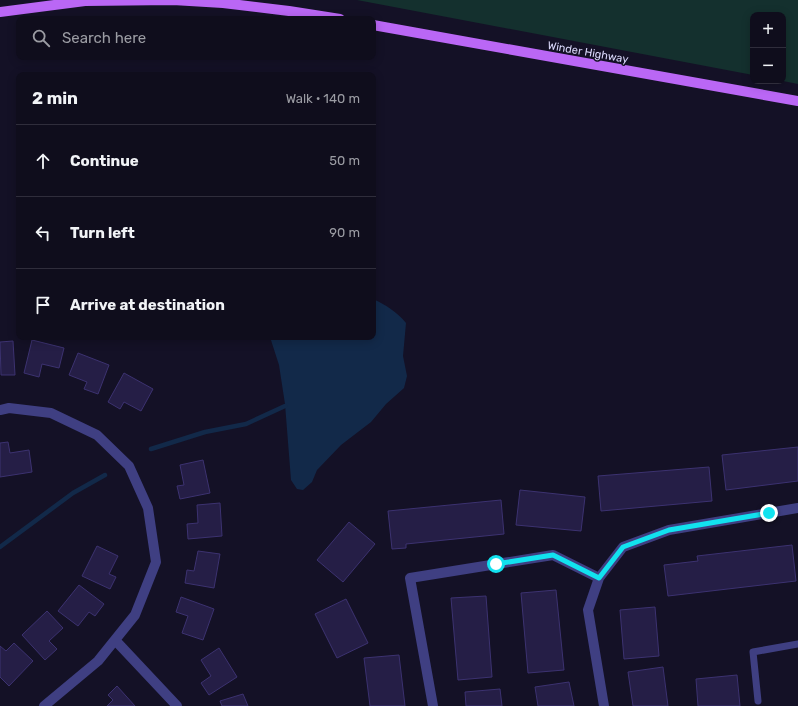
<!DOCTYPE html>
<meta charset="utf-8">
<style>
:root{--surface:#0f0d1c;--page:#1d1b29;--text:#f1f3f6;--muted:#9b9ca3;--line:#2f2d3b}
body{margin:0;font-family:Rubik,sans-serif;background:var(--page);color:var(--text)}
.controls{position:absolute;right:12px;top:12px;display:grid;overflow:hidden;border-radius:8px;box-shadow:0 2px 10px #0003}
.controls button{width:36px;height:36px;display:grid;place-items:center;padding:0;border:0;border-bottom:1px solid var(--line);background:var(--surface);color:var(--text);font:20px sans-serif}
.stop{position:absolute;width:12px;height:12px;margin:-9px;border:3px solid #12e2ef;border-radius:50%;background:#fff}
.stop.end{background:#12e2ef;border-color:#fff;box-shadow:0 1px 4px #0008}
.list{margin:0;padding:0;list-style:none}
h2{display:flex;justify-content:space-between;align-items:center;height:52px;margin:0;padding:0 16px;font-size:17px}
h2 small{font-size:13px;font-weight:400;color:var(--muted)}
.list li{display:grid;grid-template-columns:26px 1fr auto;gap:12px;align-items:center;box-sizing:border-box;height:72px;padding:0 16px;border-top:1px solid var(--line)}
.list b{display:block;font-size:15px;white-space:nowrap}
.list em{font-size:13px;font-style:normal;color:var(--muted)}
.icon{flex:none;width:22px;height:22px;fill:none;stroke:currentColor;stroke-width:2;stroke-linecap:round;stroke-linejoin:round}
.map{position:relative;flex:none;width:798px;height:706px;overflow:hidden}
.search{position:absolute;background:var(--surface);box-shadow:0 2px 10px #0003;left:16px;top:16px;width:360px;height:44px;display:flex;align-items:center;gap:10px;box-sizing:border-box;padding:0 14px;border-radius:8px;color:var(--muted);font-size:15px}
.panel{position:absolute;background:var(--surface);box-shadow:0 2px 10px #0003;left:16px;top:72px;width:360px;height:268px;border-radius:8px}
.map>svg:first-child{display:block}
.green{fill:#14302e}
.water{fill:#122949}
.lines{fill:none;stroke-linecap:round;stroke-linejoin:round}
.stream{stroke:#122949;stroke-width:4.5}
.building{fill:#251e46;stroke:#3c3270}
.service{stroke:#3f3f82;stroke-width:7}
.minor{stroke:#3f3f82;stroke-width:10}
.primary{stroke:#ba67f5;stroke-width:10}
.route{stroke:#12e2ef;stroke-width:5}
.labels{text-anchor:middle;stroke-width:3;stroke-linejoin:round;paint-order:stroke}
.street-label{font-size:11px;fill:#dbd9fc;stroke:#141126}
</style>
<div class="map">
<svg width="798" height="706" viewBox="0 0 798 706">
<rect width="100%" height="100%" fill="#141126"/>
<path class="green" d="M 357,0 L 798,0 L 798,84 L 783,81 L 783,15 L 753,15 L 753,75 Z"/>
<path class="water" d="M 373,299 C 386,305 397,312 406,323 L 403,356 L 407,376 L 404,388 L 386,404 L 371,422 L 341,445 L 317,470 L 312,482 L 303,490 L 297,489 L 291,480 L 285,404 L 279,365 L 270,337 L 373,337 Z"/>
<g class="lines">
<path class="stream" d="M 151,449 L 205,432 L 246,424 L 285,406
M 0,547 L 73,493 L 105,475"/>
</g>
<path class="building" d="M 32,340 L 64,348 L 59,368 L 42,364 L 39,377 L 24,373 Z
M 13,341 L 15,375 L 1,375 L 0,342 Z
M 78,353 L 109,365 L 98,394 L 84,389 L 87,382 L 69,375 Z
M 124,373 L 153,389 L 141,411 L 124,402 L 120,409 L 108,402 Z
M 8,442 L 10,453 L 29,450 L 32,472 L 0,477 L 0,443 Z
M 798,447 L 798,481 L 726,490 L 722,455 Z
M 203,460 L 210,493 L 180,499 L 177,486 L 184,485 L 180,465 Z
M 709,467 L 712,501 L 601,511 L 598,476 Z
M 520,490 L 585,497 L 581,531 L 516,525 Z
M 501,500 L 504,534 L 406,544 L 406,548 L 392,549 L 388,511 Z
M 220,503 L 222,536 L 188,539 L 187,524 L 198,523 L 197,505 Z
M 349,522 L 375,544 L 343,582 L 317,560 Z
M 792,545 L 796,581 L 668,596 L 664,565 L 698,561 L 697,556 Z
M 97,546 L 118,556 L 109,574 L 116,577 L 110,589 L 82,576 Z
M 198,551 L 220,554 L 214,588 L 185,583 L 187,570 L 194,571 Z
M 79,585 L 104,604 L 95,616 L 89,612 L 78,626 L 58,611 Z
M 556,590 L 564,670 L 528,673 L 521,593 Z
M 486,596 L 492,677 L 458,680 L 451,598 Z
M 181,597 L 214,609 L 203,640 L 182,633 L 188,616 L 176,612 Z
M 346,599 L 368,643 L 337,658 L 315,614 Z
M 655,607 L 659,656 L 624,659 L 620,610 Z
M 47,611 L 63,628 L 49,641 L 57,649 L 45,660 L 22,635 Z
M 14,643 L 33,661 L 9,686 L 0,677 L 0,646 L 6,651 Z
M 219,648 L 237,677 L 209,695 L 201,683 L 211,676 L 201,660 Z
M 399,655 L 405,706 L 370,706 L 364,658 Z
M 663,667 L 668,706 L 633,706 L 628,672 Z
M 737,675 L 740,706 L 698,706 L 696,679 Z
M 569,682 L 574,706 L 538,706 L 535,687 Z
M 117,686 L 135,706 L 107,706 L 113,700 L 108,695 Z
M 500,689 L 502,706 L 466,706 L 465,692 Z
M 243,694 L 248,706 L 222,706 L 220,701 Z"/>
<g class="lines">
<path class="service" d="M 758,701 L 753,652 L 798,644"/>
<path class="minor" d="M 0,410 L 9,408 L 51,413 L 97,435 L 129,466 L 148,508 L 156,562 L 135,615 L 98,661 L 44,706
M 115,640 L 177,706
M 433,706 L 410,578 L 553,555 L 599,578
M 604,706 L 588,610 L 599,578 L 623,547 L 669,530 L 798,508"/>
<path class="primary" d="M 0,12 L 85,1 L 173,0 L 223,3 L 289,11 L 340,19
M 373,25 L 798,101"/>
</g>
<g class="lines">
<path class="route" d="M 496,564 L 553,555 L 599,578 L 623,547 L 669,530 L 769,513"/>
</g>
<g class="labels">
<g class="street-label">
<text transform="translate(588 52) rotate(10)" y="4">Winder Highway</text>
</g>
</g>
</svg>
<div class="controls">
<button>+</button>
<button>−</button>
</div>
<div class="stop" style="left:496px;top:564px"></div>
<div class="stop end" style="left:769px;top:513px"></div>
<div class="search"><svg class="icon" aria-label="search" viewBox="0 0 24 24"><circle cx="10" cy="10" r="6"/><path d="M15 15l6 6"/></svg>Search here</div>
<section class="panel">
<h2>2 min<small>Walk · 140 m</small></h2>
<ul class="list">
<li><svg class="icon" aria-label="ahead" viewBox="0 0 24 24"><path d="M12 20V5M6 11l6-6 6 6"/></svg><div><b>Continue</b></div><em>50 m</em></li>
<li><svg class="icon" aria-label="left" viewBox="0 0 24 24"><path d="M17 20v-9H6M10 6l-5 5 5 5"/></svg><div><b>Turn left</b></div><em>90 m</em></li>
<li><svg class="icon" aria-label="arrive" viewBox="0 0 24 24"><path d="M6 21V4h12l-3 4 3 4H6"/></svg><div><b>Arrive at destination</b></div></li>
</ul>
</section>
</div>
